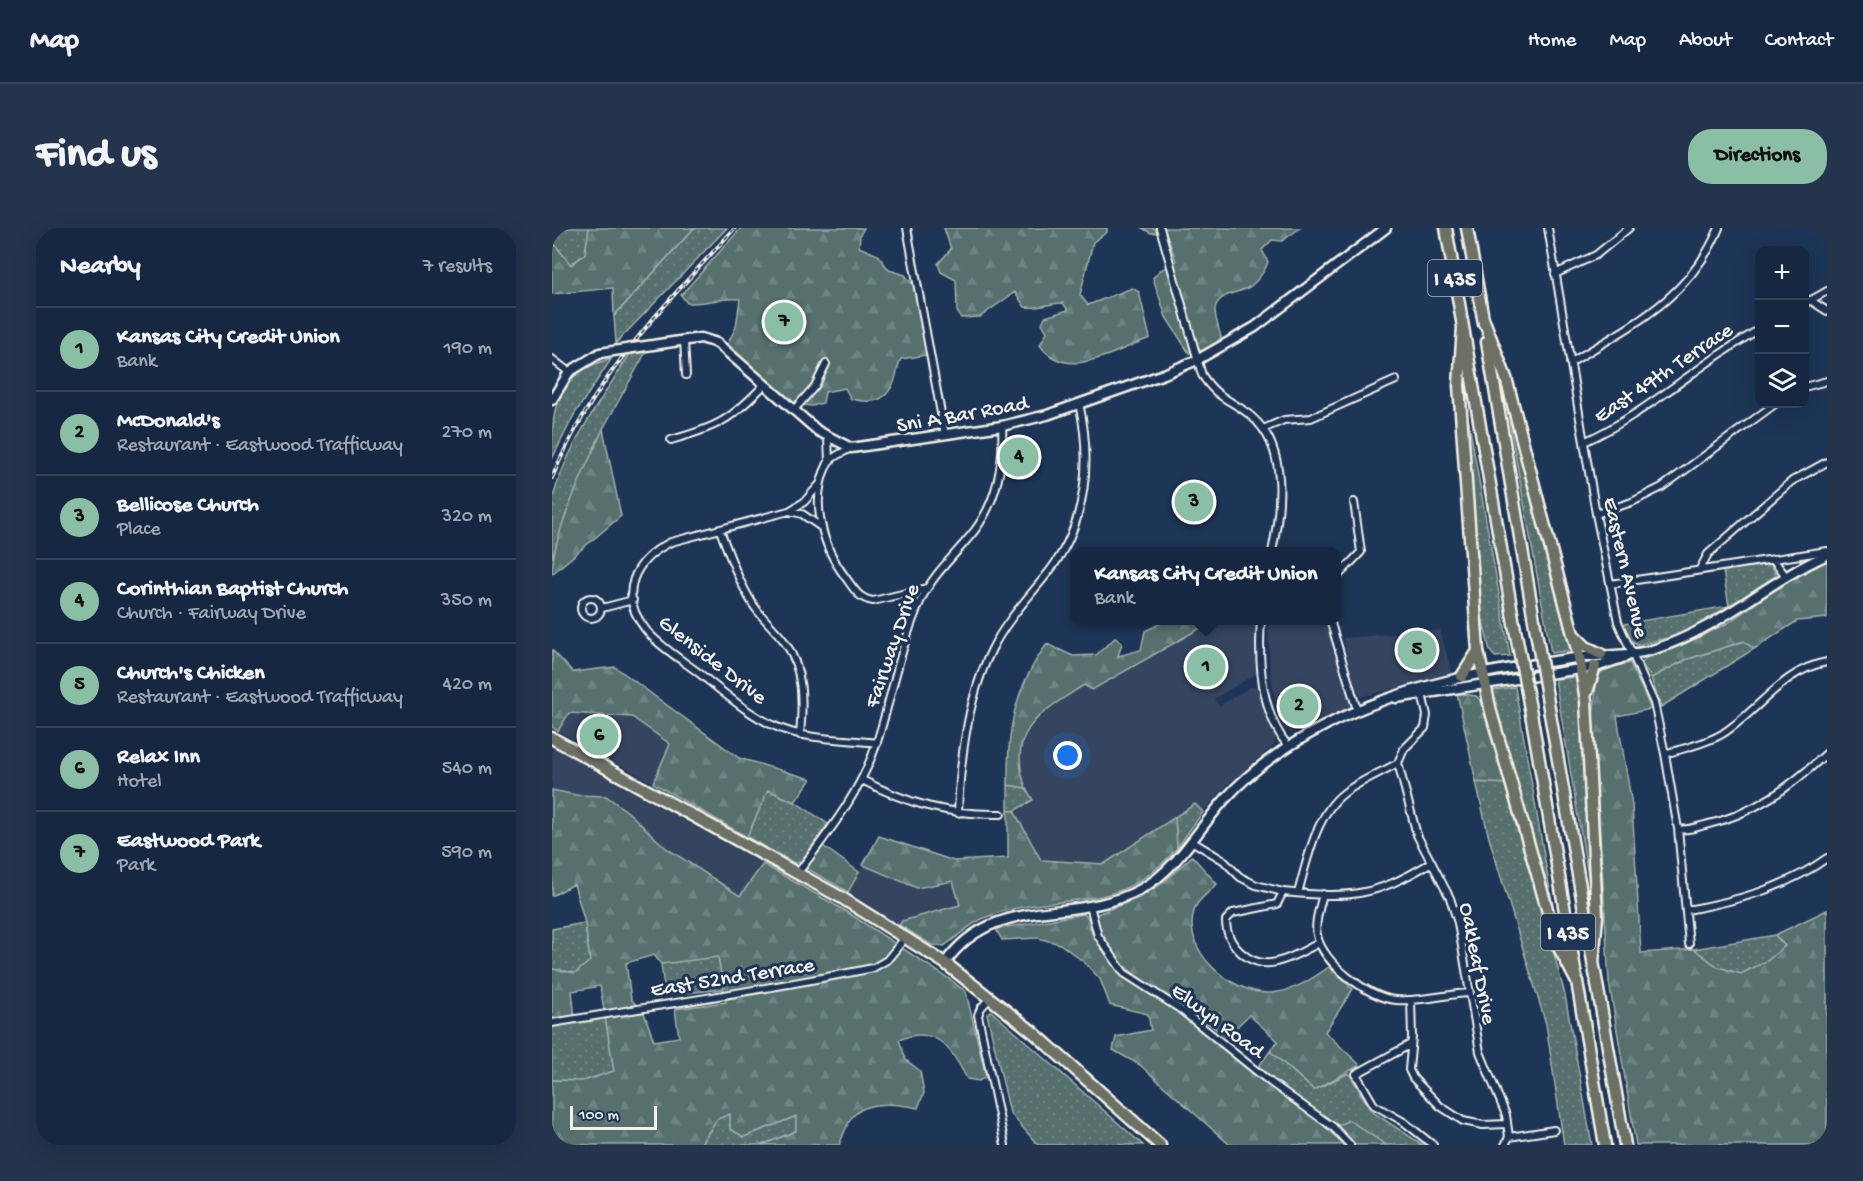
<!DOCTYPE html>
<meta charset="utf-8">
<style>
:root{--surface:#162841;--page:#23344c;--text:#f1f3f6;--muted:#9ea6b1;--line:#35445a;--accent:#8abfa5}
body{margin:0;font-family:"Gochi Hand",sans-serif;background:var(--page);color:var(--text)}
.controls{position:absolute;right:18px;top:18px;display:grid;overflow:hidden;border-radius:12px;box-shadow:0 6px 24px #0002}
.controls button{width:54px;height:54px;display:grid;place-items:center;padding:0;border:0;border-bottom:2px solid var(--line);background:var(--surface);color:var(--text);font:30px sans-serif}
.scale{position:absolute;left:18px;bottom:15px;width:87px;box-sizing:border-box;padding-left:6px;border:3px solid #f4f1e8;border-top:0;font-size:16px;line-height:21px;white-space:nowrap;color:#f4f1e8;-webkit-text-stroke:4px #1d3557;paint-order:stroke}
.you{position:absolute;left:516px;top:528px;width:21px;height:21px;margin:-15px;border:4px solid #fff;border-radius:50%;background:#1a73e8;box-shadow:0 0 0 9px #1a73e833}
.badge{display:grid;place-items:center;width:39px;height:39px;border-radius:50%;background:var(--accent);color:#111;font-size:20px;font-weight:700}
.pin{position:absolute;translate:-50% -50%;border:3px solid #fff;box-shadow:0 2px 6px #0006}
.popup{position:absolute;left:519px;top:319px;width:270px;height:78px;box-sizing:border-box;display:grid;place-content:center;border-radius:12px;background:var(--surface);filter:drop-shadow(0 2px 4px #0005);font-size:20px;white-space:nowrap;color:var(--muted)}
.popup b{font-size:22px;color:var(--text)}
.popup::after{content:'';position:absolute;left:50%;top:100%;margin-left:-12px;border:12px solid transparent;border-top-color:var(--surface)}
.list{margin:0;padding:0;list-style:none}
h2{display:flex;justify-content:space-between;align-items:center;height:78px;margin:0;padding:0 24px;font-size:26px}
h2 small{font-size:20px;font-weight:400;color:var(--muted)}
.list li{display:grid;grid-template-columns:39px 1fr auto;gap:18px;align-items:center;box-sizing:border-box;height:84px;padding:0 24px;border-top:2px solid var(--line)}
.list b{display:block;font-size:22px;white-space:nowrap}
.list p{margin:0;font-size:20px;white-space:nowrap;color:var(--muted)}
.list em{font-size:20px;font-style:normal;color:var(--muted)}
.icon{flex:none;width:33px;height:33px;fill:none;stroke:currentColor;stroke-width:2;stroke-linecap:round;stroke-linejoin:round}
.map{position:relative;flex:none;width:1275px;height:917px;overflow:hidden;border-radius:24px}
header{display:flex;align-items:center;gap:36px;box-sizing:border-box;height:84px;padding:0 30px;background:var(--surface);border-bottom:2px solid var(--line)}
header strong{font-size:28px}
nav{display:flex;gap:33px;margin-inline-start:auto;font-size:21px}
.intro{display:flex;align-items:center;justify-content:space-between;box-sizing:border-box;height:144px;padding:0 36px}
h1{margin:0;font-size:42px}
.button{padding:15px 27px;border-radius:24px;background:var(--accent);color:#111;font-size:21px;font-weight:700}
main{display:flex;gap:36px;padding:0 36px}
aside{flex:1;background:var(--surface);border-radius:24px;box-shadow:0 6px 24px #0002}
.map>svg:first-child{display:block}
.built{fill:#344460}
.green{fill:url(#green-dots);stroke:#a4b0aa;stroke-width:1.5}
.forest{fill:url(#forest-firs);stroke:#a4b0aa;stroke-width:1.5;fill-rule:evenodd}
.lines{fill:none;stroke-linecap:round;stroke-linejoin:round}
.street-casing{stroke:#f4f1e8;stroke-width:10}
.secondary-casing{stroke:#f4f1e8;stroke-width:13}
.highway-casing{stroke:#f4f1e8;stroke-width:15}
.street{stroke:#1d3557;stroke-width:6}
.secondary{stroke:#1d3557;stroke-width:8}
.highway{stroke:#6c7065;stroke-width:10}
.rail-casing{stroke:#f4f1e8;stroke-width:4}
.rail{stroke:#1d3557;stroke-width:1.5;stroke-dasharray:4.5;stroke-linecap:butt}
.secondary-bridge-casing{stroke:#f4f1e8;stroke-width:13;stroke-linecap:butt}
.highway-bridge-casing{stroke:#f4f1e8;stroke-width:15;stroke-linecap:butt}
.secondary-bridge{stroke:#1d3557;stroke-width:8}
.highway-bridge{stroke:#6c7065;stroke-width:10}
.labels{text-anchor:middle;stroke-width:6;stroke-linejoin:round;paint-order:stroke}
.shield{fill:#1d3557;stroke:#b4b9bc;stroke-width:1.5}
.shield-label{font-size:21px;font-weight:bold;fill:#f4f1e8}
.street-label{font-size:22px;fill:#f4f1e8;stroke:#1d3557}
</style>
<header>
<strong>Map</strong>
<nav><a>Home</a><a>Map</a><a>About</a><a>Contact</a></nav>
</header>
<div class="intro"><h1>Find us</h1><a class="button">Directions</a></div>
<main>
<aside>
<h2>Nearby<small>7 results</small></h2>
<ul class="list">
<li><span class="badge">1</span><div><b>Kansas City Credit Union</b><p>Bank</p></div><em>190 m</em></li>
<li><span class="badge">2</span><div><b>McDonald's</b><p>Restaurant · Eastwood Trafficway</p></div><em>270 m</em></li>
<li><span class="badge">3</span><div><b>Bellicose Church</b><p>Place</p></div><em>320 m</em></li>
<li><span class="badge">4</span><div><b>Corinthian Baptist Church</b><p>Church · Fairway Drive</p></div><em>350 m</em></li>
<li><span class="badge">5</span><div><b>Church's Chicken</b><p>Restaurant · Eastwood Trafficway</p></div><em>420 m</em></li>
<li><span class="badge">6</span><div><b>Relax Inn</b><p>Hotel</p></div><em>540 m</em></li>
<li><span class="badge">7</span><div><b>Eastwood Park</b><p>Park</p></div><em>590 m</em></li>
</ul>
</aside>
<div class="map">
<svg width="1275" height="917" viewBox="0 0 1275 917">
<defs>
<pattern id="green-dots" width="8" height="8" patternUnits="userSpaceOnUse" patternTransform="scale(1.5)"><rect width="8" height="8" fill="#546f6d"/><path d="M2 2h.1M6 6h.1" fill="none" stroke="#6d8482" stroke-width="1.8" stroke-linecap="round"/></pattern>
<pattern id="forest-firs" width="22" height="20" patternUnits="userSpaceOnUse" patternTransform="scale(1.5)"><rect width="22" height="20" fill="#546f6d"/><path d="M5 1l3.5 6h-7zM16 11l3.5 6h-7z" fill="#6d8482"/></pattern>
</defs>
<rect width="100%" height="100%" fill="#1d3557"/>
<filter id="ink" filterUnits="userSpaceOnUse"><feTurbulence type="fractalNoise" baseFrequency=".0167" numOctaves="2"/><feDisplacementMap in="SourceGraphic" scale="12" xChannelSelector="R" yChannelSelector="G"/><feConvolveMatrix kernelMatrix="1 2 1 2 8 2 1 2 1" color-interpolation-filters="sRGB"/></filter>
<g filter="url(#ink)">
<path class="built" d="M 661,393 L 705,393 L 705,445 L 662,471 L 667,478 L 698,459 L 707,459 L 715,493 L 724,508 L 722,517 L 675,557 L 651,584 L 642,576 L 552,636 L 488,632 L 462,583 L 481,572 L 469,545 L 468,534 L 469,519 L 478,496 L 489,484 L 533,457 L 540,462 Z
M 716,393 L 774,393 L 799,473 L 796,479 L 739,505 L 731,500 L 724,480 L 718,438 Z
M 888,402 L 900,446 L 808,469 L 800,448 L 791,410 Z
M 16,485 L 80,489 L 118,516 L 101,555 L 6,503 Z
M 0,519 L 97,573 L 211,636 L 189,668 L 114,620 L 76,584 L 54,568 L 24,567 L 0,562 Z
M 311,637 L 365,660 L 401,653 L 408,677 L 350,693 L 347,697 L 296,664 Z"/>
<path class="green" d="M 0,0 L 37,0 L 33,26 L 18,37 L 0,13 Z
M 142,0 L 175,0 L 64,115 L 62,88 Z
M 95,122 L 51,201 L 32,243 L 0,330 C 0,311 0,287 1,270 C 14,219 49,172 77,127 Z
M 60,130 L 22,187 L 0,231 C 0,178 2,147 60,130 Z
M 953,170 L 955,170 L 1022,422 L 999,425 Z
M 912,184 L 915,184 L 958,428 L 943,429 L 938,423 L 927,377 Z
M 1215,336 L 1219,337 L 1225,348 L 1197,369 L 1136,405 L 1085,417 L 1077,412 L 1071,396 L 1177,378 L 1171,343 Z
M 1193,413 L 1202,421 L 1109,479 L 1099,450 L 1133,432 Z
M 1027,449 L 1028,473 L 1040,672 L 1003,451 Z
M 963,459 L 1002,685 L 936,463 Z
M 924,554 L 956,556 L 1013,767 L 1040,917 L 1012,917 L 994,796 L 937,610 Z
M 456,557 L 474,560 L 481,572 L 462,583 L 456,583 Z
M 216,562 L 243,574 L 276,596 L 249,633 L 244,636 L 195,609 Z
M 643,576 L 651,584 L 625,620 L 623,589 Z
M 33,695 L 38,733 L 24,745 L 0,741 L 0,701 Z
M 1223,707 L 1233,718 L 1215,733 L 1189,746 L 1166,739 L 1142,721 Z
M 166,728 L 172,761 L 113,767 L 109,736 Z
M 439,783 L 591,917 L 486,917 L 458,885 L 435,786 Z
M 53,787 L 62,843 L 31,853 L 0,852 L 0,795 Z
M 718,823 L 762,862 L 797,845 L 819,883 L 871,917 L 834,917 L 797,892 L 785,898 L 720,851 L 707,838 Z
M 179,885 L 192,909 L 245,888 L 244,903 L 210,917 L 148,917 L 165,891 Z"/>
<path class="forest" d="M 37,0 L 142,0 L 62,88 L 61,60 L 0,66 L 0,13 L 19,37 L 33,26 Z
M 189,0 L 312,0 L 308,7 L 307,19 L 326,27 L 337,42 L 353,47 L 362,58 L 375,127 L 349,131 C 345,139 345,147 342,154 C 333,176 318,175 299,171 L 293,160 L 273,164 L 271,175 L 260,178 L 239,176 L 175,117 L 184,99 L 188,71 C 170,69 154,76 135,75 L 129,67 Z
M 392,0 L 555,0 L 555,4 L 541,14 L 528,67 L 536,77 L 580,60 L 587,64 L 598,110 C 563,122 515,155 488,117 L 495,104 L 490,95 L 493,89 L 516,82 L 511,75 C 497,75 487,81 473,79 L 463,64 L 428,89 L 409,90 L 405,83 L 404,52 L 389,44 L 386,36 L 399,21 Z
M 590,0 L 748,0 L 730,13 L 720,12 L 710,22 L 716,34 C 713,43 704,55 697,59 C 686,66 665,65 663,82 C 663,90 667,101 669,109 C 661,122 651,124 637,125 L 614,89 L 601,50 L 607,43 L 624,33 L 614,4 L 599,5 Z
M 51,201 L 69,288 L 0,346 C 0,306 34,239 51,201 Z
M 1275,332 L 1275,390 L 1245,393 L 1202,421 L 1192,413 L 1133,432 L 1099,450 L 1090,436 L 1093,430 L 1136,414 L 1176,395 L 1225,360 Z
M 615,392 L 661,393 L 540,462 L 532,457 C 490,484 453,502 474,560 L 456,557 C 455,502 462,461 495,416 L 521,428 L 544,427 L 563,410 L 570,415 L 566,428 L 589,422 L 593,403 Z
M 0,422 L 21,444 L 63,439 L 187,530 L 259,551 L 243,574 L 216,562 L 195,609 L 101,555 L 118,516 L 80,489 L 17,485 L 6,503 L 0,499 Z
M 1078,435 L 1099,481 L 1065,488 L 1080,577 L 1089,725 L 1142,721 L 1166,739 L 1189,746 L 1215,733 L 1233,718 L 1223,707 L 1275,682 L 1275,917 L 1084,917 L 1057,754 L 1041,491 L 1045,447 L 1050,441 Z
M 905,465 L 924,468 L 929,473 L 956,556 L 924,554 Z
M 0,562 L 24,567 L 54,568 L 76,584 L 114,620 L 188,668 L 211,636 L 292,682 L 399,752 L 414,764 L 434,849 L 427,853 L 415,851 C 400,821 384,796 347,812 L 354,832 L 368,843 L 372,865 L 366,880 C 347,876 317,872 302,887 C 295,893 291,909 287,917 L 210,917 L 244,903 L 244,888 L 192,909 L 178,901 L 178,886 L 165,891 L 148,917 L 0,917 L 0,852 L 31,853 L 62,843 L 48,758 L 20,763 L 23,791 L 0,795 L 0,741 L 23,745 L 38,733 L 33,695 L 22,656 L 0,668 ZM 102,727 L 109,736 L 166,729 L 174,774 L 123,781 L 127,809 L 102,813 L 92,785 L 79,771 L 74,735 Z
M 456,583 L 462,583 L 489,632 L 552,636 L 623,589 L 625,620 C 564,693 502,660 430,691 C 415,698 406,709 392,718 L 380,717 L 347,697 L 350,693 L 408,677 L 401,653 L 365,660 L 311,637 L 327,608 L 402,633 L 456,630 Z
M 271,618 L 307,644 L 296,664 L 256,641 L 256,637 Z
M 640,628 L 665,656 C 659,663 646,671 643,680 C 627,722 679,766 718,765 C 742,764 759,751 777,739 L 801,761 L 773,804 L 808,837 L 762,862 L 718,823 L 726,813 L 697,787 L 674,809 C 661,799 647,788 633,779 C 597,755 550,736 545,686 L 587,670 L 611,655 Z
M 532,686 L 536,690 L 540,706 L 568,747 L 626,784 L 771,897 L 792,917 L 678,917 L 588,837 L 561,822 L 564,809 L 599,802 L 596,786 L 558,777 L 548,751 L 532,734 L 508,716 L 486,710 L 450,712 L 444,701 Z
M 797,892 L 834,917 L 803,917 L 785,898 Z"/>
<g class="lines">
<defs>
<path id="street" d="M 355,0 L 393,207
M 608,0 L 650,147 C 666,172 679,171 699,188 C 737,220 729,280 720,324
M 996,0 L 1044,286 L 1066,394 L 1102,475 L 1113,526 L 1126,601 L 1137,716
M 1003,46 L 1044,27 L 1077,0
M 1258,72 L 1275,83
M 1252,76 L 1275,63
M 132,112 L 134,147
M 0,131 L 17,144
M 1018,135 C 1080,97 1138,70 1167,0
M 1252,159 L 1275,153
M 241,183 L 263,158 L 274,136
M 711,201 L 732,192 L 759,190 L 844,152
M 276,210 L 277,233
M 119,212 C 166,199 180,191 213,156
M 1032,214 C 1096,185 1147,135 1208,101
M 299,220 C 292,224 280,228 276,235 C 257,272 270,319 294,350 C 302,361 307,371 321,373 L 375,360
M 268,256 L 252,274 L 237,283 L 119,314 C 82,332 65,366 94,402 C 108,419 130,432 147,445 C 172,465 200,490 230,501 C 259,512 294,511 325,515
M 237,283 L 250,286 L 269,299
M 1044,286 L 1080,274 L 1110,259 L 1223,176
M 168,302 C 178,329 187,354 202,378 C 211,391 223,401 232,413 C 252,440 251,475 248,507
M 1221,331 L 1233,347
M 1148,341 L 1156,326 L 1240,253 L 1275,234
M 784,350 L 809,324 L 802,274
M 1058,356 L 1275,323
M29 380a10 10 0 1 1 20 0a10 10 0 1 1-20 0Z
M 50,380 L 81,372
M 709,392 C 706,434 709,485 736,518
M 778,392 L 805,482
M 870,466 L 875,487 L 873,500 L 852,521 L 846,535 L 865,607 L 898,670 L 906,695 L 928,824 L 954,887 L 957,909 L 953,917
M 1113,526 C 1132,520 1153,516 1170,506 C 1206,484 1231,441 1275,434
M 310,552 C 357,576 395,587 449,586
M 406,585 C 408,533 416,468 440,421 C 455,391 479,367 499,341 C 535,293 540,232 527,175
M 1126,601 C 1135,603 1145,599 1153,597 C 1203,586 1239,558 1275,525
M 641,614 L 671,632 L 688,649 L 704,657 L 731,664
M 245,646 C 276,605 309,564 325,514 C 340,468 348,419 368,374 C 381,345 404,327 423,302 C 446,271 452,236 450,198
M 746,665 C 755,633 764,586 792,565 C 808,553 828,545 846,535
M 771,666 C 768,678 762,695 765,707 C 770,735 817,770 844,772 C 869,774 894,766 918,765
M 538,678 L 546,708 L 572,745 L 628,781 L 718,854 L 781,899 L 798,917
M 1135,682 C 1185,673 1233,660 1275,630
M 767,715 C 753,722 739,731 724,734 C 699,741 673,716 674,692 L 681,685 L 725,676 L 731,664 C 798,670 821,670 880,634
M 438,770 L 429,780 L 426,787 L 453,917
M 859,772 L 860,809 L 857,842 L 861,850 L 888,878 L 911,893 L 931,897 L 955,896
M 0,795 C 107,777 215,762 321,740 L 335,732 L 353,710
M 859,816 L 804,846 L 822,877 L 852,894 L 881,917
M 957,909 L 1002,902"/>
<path id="secondary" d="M 114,115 L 149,110 L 165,115 L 266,203 L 299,220 L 450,198 L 495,187 L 612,146 L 645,132 L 703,99 L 834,0
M 0,172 L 17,144 L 48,125
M 844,470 L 1047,438 L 1076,428
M 393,735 C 443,664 521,698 589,661 C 627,640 646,600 675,569 C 703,538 739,515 776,496 C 858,455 934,443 1023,430 C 1050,426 1078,429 1103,421 C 1167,401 1214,354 1275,327"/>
<path id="highway" d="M 894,0 L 962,396
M 915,0 L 932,96
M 931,90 L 954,150 L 1027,429 L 1034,473 L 1045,688 L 1041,735
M 911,99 L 907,157 L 926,423 L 939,484 L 1005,716 L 1025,754
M 935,114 L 982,392
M 1023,408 L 1034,419 L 1049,426
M 910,448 L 926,423
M 1035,464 L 1043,438
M 998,486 L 1073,917
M 980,491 L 1053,917
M 0,510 L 290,670 L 393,735 L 481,804 L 608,917"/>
</defs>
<use href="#street" class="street-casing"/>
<use href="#secondary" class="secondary-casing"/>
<use href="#highway" class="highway-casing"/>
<use href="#street" class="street"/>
<use href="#secondary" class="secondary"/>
<use href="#highway" class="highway"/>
<defs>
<path id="rail" d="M 0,250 C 43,147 110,80 183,0"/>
</defs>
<use href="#rail" class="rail-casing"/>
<use href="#rail" class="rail"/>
<defs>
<path id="secondary-bridge" d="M 48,125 L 114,115"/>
<path id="highway-bridge" d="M 982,392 L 998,486
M 962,396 L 980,491"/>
</defs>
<use href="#secondary-bridge" class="secondary-bridge-casing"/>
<use href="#highway-bridge" class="highway-bridge-casing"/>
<use href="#secondary-bridge" class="secondary-bridge"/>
<use href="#highway-bridge" class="highway-bridge"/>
</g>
</g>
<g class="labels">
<g class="shield">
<rect x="876" y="32" width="54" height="36" rx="4.5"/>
<rect x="989" y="686" width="54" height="36" rx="4.5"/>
</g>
<g class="shield-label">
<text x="903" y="57">I 435</text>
<text x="1016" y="711">I 435</text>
</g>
<g class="street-label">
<text transform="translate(1110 143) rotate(-34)" y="8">East 49th Terrace</text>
<text transform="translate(410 184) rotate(-10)" y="8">Sni A Bar Road</text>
<text transform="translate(1076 339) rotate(77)" y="8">Eastern Avenue</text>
<text transform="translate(338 417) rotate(-71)" y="8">Fairway Drive</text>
<text transform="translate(162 430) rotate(38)" y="8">Glenside Drive</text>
<text transform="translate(928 735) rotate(79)" y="8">Oakleaf Drive</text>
<text transform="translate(180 747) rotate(-9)" y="8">East 52nd Terrace</text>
<text transform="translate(667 791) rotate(37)" y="8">Elwyn Road</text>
</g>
</g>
</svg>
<div class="controls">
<button>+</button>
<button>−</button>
<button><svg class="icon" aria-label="layers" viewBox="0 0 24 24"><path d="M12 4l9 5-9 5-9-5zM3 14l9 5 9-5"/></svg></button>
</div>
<div class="scale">100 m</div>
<div class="you"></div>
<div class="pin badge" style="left:654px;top:439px">1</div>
<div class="popup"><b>Kansas City Credit Union</b>Bank</div>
<div class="pin badge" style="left:747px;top:478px">2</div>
<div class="pin badge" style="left:642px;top:274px">3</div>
<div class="pin badge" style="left:467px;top:229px">4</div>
<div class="pin badge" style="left:865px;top:422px">5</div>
<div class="pin badge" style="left:47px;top:508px">6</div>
<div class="pin badge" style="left:232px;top:94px">7</div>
</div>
</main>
